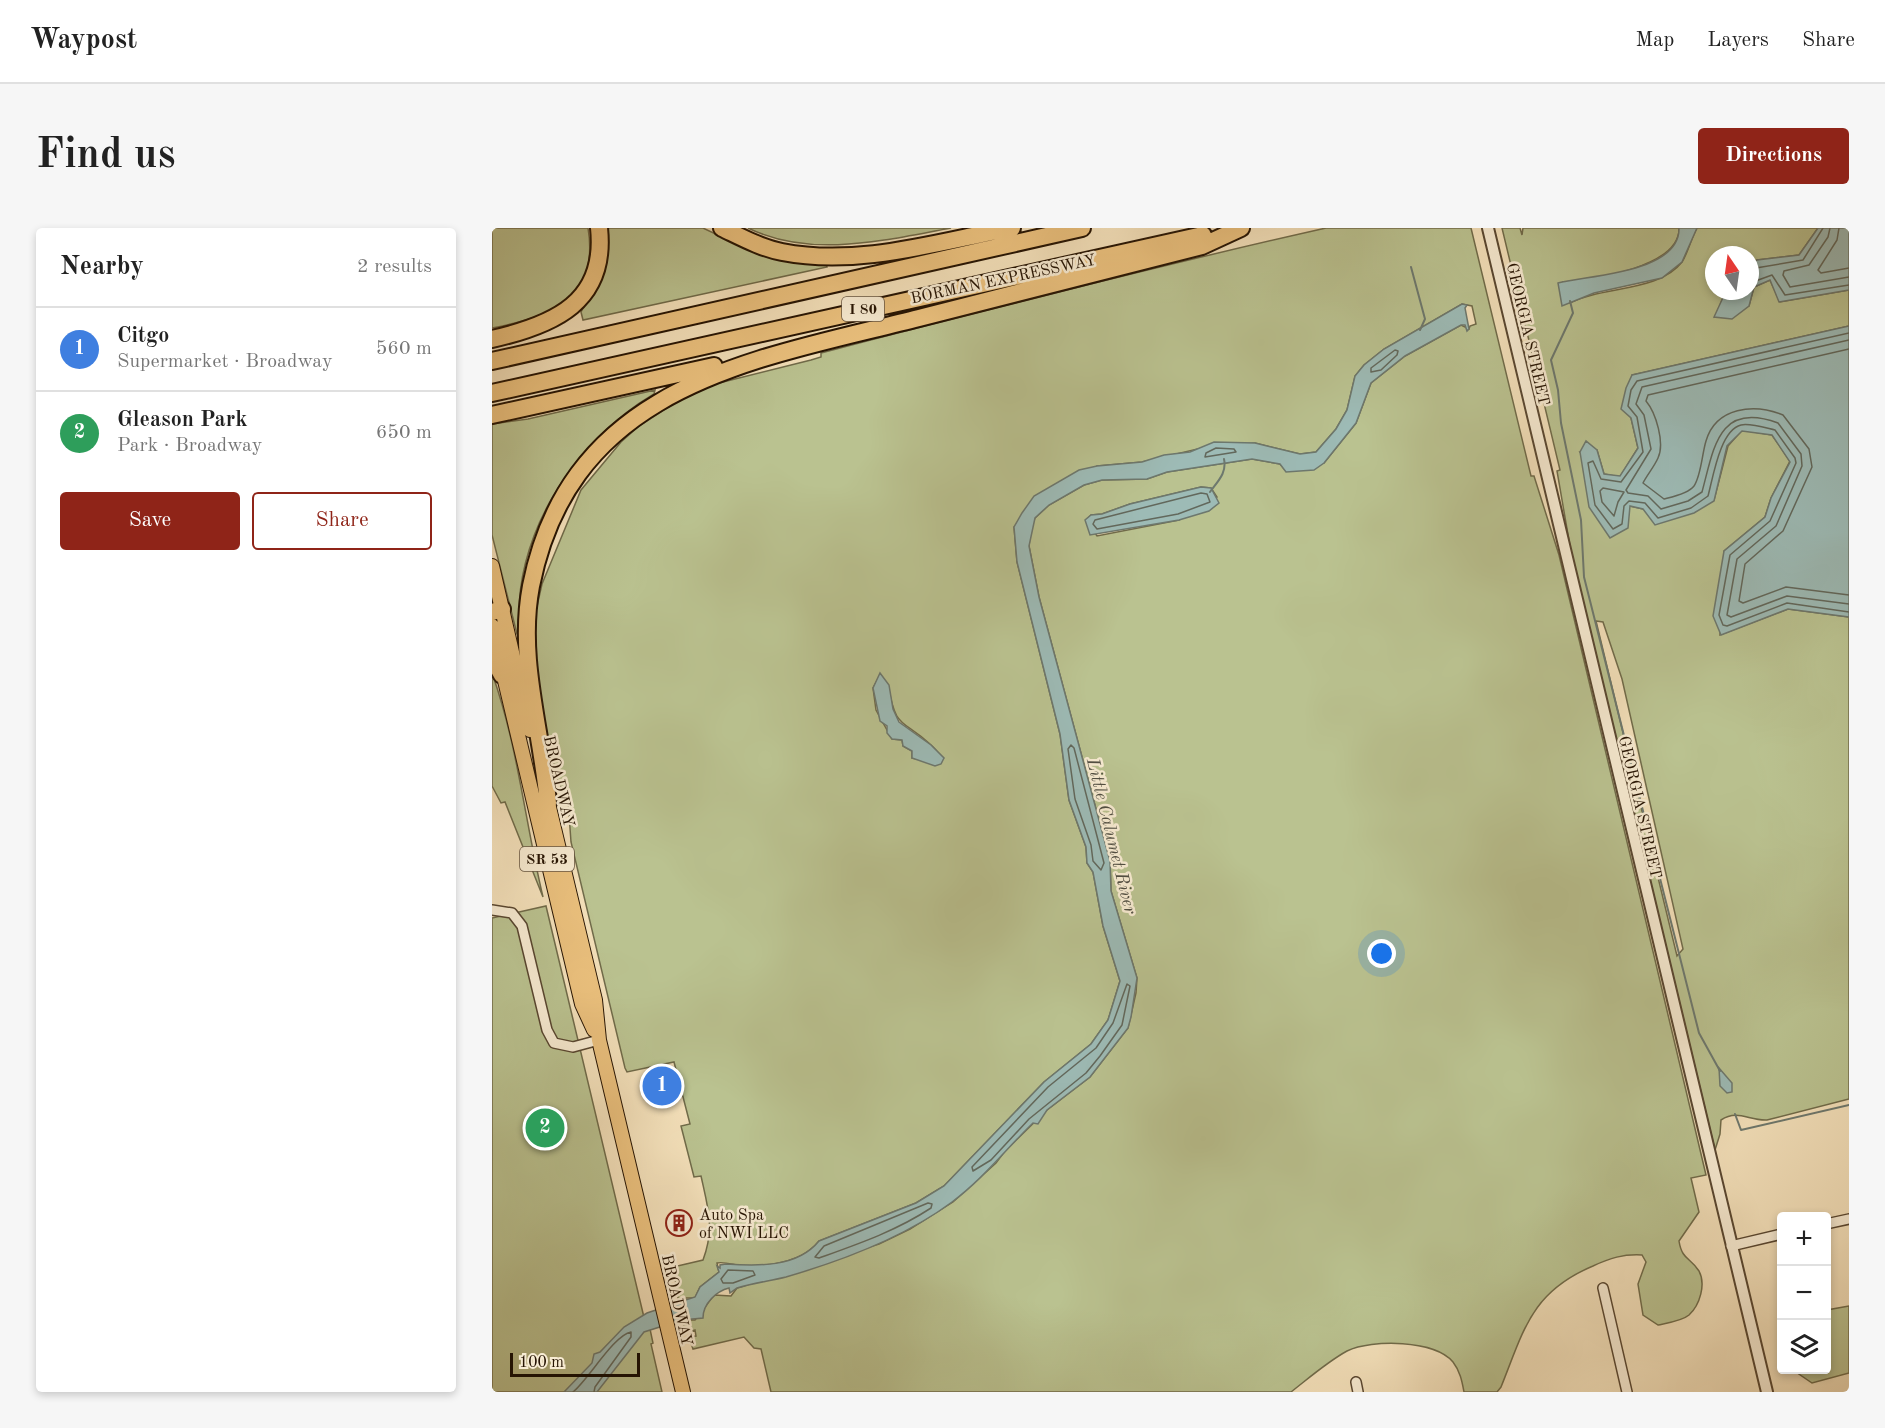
<!DOCTYPE html>
<meta charset="utf-8">
<style>
:root{--surface:#fff;--page:#f6f6f6;--text:#222;--muted:#767676;--line:#e0e0e0;--accent:#8f2418}
body{margin:0;font-family:"Old Standard TT",serif;background:var(--page);color:var(--text)}
.controls{position:absolute;right:18px;bottom:18px;display:grid;overflow:hidden;border-radius:6px;box-shadow:0 3px 9px #0003}
.controls button{width:54px;height:54px;display:grid;place-items:center;padding:0;border:0;border-bottom:2px solid var(--line);background:var(--surface);color:var(--text);font:30px sans-serif}
.compass{position:absolute;left:1213px;top:18px;width:54px;height:54px;border-radius:50%;background:var(--surface);box-shadow:0 3px 9px #0003;rotate:347deg}
.scale{position:absolute;left:18px;bottom:15px;width:130px;box-sizing:border-box;padding-left:6px;border:3px solid #261403;border-top:0;font-size:16px;line-height:21px;white-space:nowrap;color:#261403;-webkit-text-stroke:4px #f7ebd2;paint-order:stroke}
.you{position:absolute;left:890px;top:726px;width:21px;height:21px;margin:-15px;border:4px solid #fff;border-radius:50%;background:#1a73e8;box-shadow:0 0 0 9px #1a73e833}
.badge{display:grid;place-items:center;width:39px;height:39px;border-radius:50%;background:var(--accent);color:#fff;font-size:20px;font-weight:700}
.pin{position:absolute;translate:-50% -50%;border:3px solid #fff;box-shadow:0 2px 6px #0006}
.list{margin:0;padding:0;list-style:none}
h2{display:flex;justify-content:space-between;align-items:center;height:78px;margin:0;padding:0 24px;font-size:26px}
h2 small{font-size:20px;font-weight:400;color:var(--muted)}
.list li{display:grid;grid-template-columns:39px 1fr auto;gap:18px;align-items:center;box-sizing:border-box;height:84px;padding:0 24px;border-top:2px solid var(--line)}
.list b{display:block;font-size:22px;white-space:nowrap}
.list p{margin:0;font-size:20px;white-space:nowrap;color:var(--muted)}
.list em{font-size:20px;font-style:normal;color:var(--muted)}
.actions{display:flex;gap:12px;padding:18px 24px}
.actions a{flex:1;padding:14px 0;border:2px solid var(--accent);border-radius:6px;text-align:center;font-size:21px;color:var(--accent)}
.actions .main{background:var(--accent);color:#fff}
.icon{flex:none;width:33px;height:33px;fill:none;stroke:currentColor;stroke-width:2;stroke-linecap:round;stroke-linejoin:round}
.map{position:relative;flex:none;width:1357px;height:1164px;overflow:hidden;border-radius:6px}
header{display:flex;align-items:center;gap:36px;box-sizing:border-box;height:84px;padding:0 30px;background:var(--surface);border-bottom:2px solid var(--line)}
header strong{font-size:28px}
nav{display:flex;gap:33px;margin-inline-start:auto;font-size:21px}
.intro{display:flex;align-items:center;justify-content:space-between;box-sizing:border-box;height:144px;padding:0 36px}
h1{margin:0;font-size:42px}
.button{padding:15px 27px;border-radius:6px;background:var(--accent);color:#fff;font-size:21px;font-weight:700}
main{display:flex;gap:36px;padding:0 36px}
aside{flex:1;background:var(--surface);border-radius:6px;box-shadow:0 3px 9px #0003}
.map>svg:first-child{display:block}
.green{fill:#bac290;stroke:#706b4a;stroke-width:1.5;fill-rule:evenodd}
.water{fill:#9dbbb6;stroke:#6d786e;stroke-width:1.5}
.lines{fill:none;stroke-linecap:round;stroke-linejoin:round}
.shore{stroke:#62685c;stroke-width:1.5}
.stream{stroke:#6d786e;stroke-width:2}
.minor-casing{stroke:#594731;stroke-width:12}
.tertiary-casing{stroke:#594731;stroke-width:14}
.primary-casing{stroke:#261403;stroke-width:16}
.motorway-casing{stroke:#261403;stroke-width:20}
.minor{stroke:#f7ebd2;stroke-width:9}
.tertiary{stroke:#f7ebd2;stroke-width:10}
.primary{stroke:#eac07d;stroke-width:14}
.motorway{stroke:#eac07d;stroke-width:16}
.labels{text-anchor:middle;stroke-width:5;stroke-linejoin:round;paint-order:stroke}
.shield{fill:#f7ebd2;stroke:#655441;stroke-width:1.5}
.shield-label{font-size:15px;font-weight:bold;fill:#261403}
.street-label{font-size:16px;fill:#261403;stroke:#f7ebd2}
.poi-label{font-size:16px;fill:#261403;stroke:#f7ebd2;text-anchor:start}
.water-label{font-size:18px;font-style:italic;fill:#504e42;stroke:#f7ebd2}
</style>
<header>
<strong>Waypost</strong>
<nav><a>Map</a><a>Layers</a><a>Share</a></nav>
</header>
<div class="intro"><h1>Find us</h1><a class="button">Directions</a></div>
<main>
<aside>
<h2>Nearby<small>2 results</small></h2>
<ul class="list">
<li><span class="badge" style="background:#3f7fe0">1</span><div><b>Citgo</b><p>Supermarket · Broadway</p></div><em>560 m</em></li>
<li><span class="badge" style="background:#2e9e5b">2</span><div><b>Gleason Park</b><p>Park · Broadway</p></div><em>650 m</em></li>
</ul>
<div class="actions"><a class="main">Save</a><a>Share</a></div>
</aside>
<div class="map">
<svg width="1357" height="1164" viewBox="0 0 1357 1164">
<rect width="100%" height="100%" fill="#f3e0ba"/>
<filter id="stains"><feTurbulence type="fractalNoise" baseFrequency=".00333" numOctaves="4"/><feColorMatrix values="0 0 0 0 .2 0 0 0 0 .09 0 0 0 0 .02 0 0 0 .5 -.17"/></filter>
<radialGradient id="worn" r=".72"><stop offset=".6" stop-color="#630" stop-opacity="0"/><stop offset="1" stop-color="#630" stop-opacity=".3"/></radialGradient>
<path class="green" d="M 0,0 L 96,0 C 108,71 57,89 0,100 Z
M 116,0 L 211,0 L 268,27 L 334,36 L 335,39 L 91,92 L 89,84 C 107,49 119,44 116,0 Z
M 256,0 L 459,0 C 393,12 320,31 256,0 Z
M 834,0 L 979,0 L 1039,248 L 1042,248 L 1067,327 L 1214,947 L 1199,950 L 1207,984 L 1187,1013 C 1190,1032 1198,1029 1207,1043 C 1214,1056 1208,1077 1197,1087 C 1190,1093 1175,1095 1166,1097 L 1151,1087 L 1146,1056 L 1154,1034 L 1150,1027 C 1131,1026 1118,1030 1101,1038 C 1039,1064 1032,1102 1009,1159 L 1005,1164 L 972,1164 C 970,1153 968,1143 961,1134 C 943,1112 880,1111 855,1123 C 835,1134 817,1150 799,1164 L 279,1164 L 269,1121 L 262,1120 L 252,1109 L 201,1121 L 197,1109 L 204,1108 L 203,1102 L 194,1105 L 190,1092 L 203,1092 L 222,1067 L 239,1068 L 245,1060 L 387,1016 L 418,1001 L 461,974 L 504,935 L 513,923 L 555,882 L 598,849 L 636,800 L 644,765 L 645,750 L 619,663 L 618,633 L 547,369 L 537,318 L 539,300 L 543,290 L 557,277 L 592,257 L 610,252 L 655,251 L 675,244 L 760,231 L 788,236 L 793,242 L 832,235 L 864,195 L 879,155 L 913,128 L 969,97 L 977,101 L 978,98 L 984,96 L 980,78 L 970,76 L 892,121 L 872,137 L 863,148 L 855,182 L 844,201 L 824,224 L 808,226 L 763,215 L 710,220 L 650,234 L 605,238 L 522,299 L 525,334 L 568,506 L 577,572 L 594,619 L 595,635 L 601,644 L 611,698 L 628,753 L 616,792 L 599,816 L 552,854 L 452,958 L 424,975 L 327,1013 C 311,1034 277,1038 253,1038 C 244,1038 233,1033 225,1035 L 227,1044 L 208,1059 L 203,1070 L 194,1070 L 187,1076 L 181,1039 L 211,1032 C 223,1000 216,980 209,948 L 202,949 L 189,898 L 198,896 L 182,834 L 135,844 L 133,840 L 79,614 L 76,572 L 65,551 L 46,463 L 41,396 L 50,356 L 89,262 L 129,214 L 147,198 L 184,174 L 223,156 L 319,132 L 329,129 L 329,125 C 497,81 665,38 834,0 ZM 709,259 L 719,260 L 725,269 L 687,292 L 605,308 L 594,292 L 599,287 L 610,286 L 638,276 ZM 386,451 L 396,457 C 404,502 409,490 438,516 C 443,520 446,525 451,530 L 431,532 L 420,530 L 420,523 L 411,518 L 410,512 L 400,511 L 384,482 L 381,460 Z
M 1010,0 L 1028,0 L 1030,7 L 1031,0 L 1187,0 C 1188,39 1101,52 1071,54 L 1078,75 C 1110,58 1167,64 1190,34 C 1196,25 1199,10 1205,0 L 1326,0 L 1307,27 L 1265,32 L 1258,36 L 1258,27 L 1222,27 L 1222,63 L 1234,63 L 1223,89 L 1257,78 L 1262,59 L 1278,52 L 1288,74 L 1357,62 L 1357,98 L 1140,147 L 1139,190 L 1146,220 L 1128,249 L 1112,246 L 1105,222 L 1088,224 L 1138,278 L 1151,281 L 1222,272 L 1236,218 L 1250,202 L 1280,207 L 1298,233 L 1279,270 L 1273,289 L 1232,323 L 1228,407 L 1296,381 L 1357,389 L 1357,871 L 1275,892 C 1257,893 1246,881 1229,892 L 1228,906 L 1223,922 L 1079,324 L 1065,243 L 1068,242 ZM 1104,393 L 1111,394 L 1130,451 L 1191,721 L 1185,728 Z
M 163,162 L 162,166 C 82,213 18,311 28,406 L 25,406 L 0,307 L 0,196 L 36,191 Z
M 0,445 C 26,518 33,594 51,669 L 13,574 L 9,575 L 0,558 Z
M 54,678 L 155,1102 L 158,1101 L 161,1115 L 159,1116 L 170,1164 L 0,1164 L 0,690 Z
M 1357,1078 L 1357,1145 L 1320,1155 L 1301,1142 L 1334,1142 L 1335,1082 Z"/>
<path class="water" d="M 1187,0 L 1205,0 L 1190,34 L 1170,50 L 1102,65 L 1070,78 L 1066,55 C 1097,47 1188,45 1187,0 Z
M 1326,0 L 1357,0 L 1357,62 L 1287,74 L 1278,52 L 1262,59 L 1257,78 L 1240,91 L 1222,89 L 1234,63 L 1258,63 L 1258,36 L 1265,32 L 1307,27 Z
M 970,76 L 975,77 L 973,80 L 977,101 L 975,103 L 973,97 L 969,97 L 913,128 L 879,155 L 864,195 L 832,235 L 822,242 L 794,244 L 788,236 L 760,231 L 675,244 L 655,251 L 610,252 L 592,257 L 557,277 L 543,290 L 537,318 L 547,369 L 618,633 L 619,663 L 645,750 L 639,789 L 636,800 L 598,849 L 555,882 L 546,896 L 541,895 C 514,921 491,951 460,974 C 413,1009 349,1033 294,1049 C 278,1053 261,1055 245,1060 L 238,1065 L 237,1060 C 225,1063 211,1075 211,1090 L 190,1092 L 152,1104 L 105,1164 L 72,1164 L 100,1135 L 102,1126 L 108,1124 L 132,1099 L 155,1085 L 203,1069 L 208,1059 L 227,1044 L 225,1038 L 228,1040 L 228,1037 L 234,1036 C 265,1038 305,1040 327,1013 L 424,975 L 452,958 L 552,854 L 599,816 L 616,792 L 628,753 L 611,698 L 601,644 L 595,635 L 594,619 L 577,572 L 568,506 L 525,334 L 522,299 L 530,285 L 542,268 L 587,242 L 605,238 L 650,234 L 672,227 L 698,224 L 722,214 L 763,215 L 808,226 L 824,224 L 844,201 L 855,182 L 863,148 L 872,137 L 892,121 Z
M 1357,98 L 1357,389 L 1296,381 L 1229,407 L 1221,388 L 1232,323 L 1273,289 L 1279,270 L 1298,234 L 1280,207 L 1250,203 L 1235,218 L 1222,273 L 1202,285 L 1163,297 L 1151,281 L 1138,278 L 1136,300 L 1118,310 L 1097,279 L 1088,224 L 1094,213 L 1105,222 L 1112,246 L 1128,248 L 1146,220 L 1139,190 L 1129,181 L 1134,160 L 1140,147 Z
M 709,259 L 719,260 L 727,275 L 717,283 L 687,292 L 598,307 L 593,292 L 599,287 L 610,286 L 638,276 Z
M 388,445 L 397,457 L 401,481 L 407,494 L 439,517 L 452,530 L 449,536 L 443,538 L 420,530 L 420,523 L 411,518 L 410,512 L 400,511 L 395,505 L 395,498 L 388,493 L 381,460 Z
M 1227,840 L 1240,855 L 1240,864 L 1235,865 L 1228,858 Z"/>
<g class="lines">
<path class="shore" d="M 1338,0 L 1336,9 L 1317,37 L 1292,43 L 1291,47 L 1298,59 L 1357,49
M 1347,0 L 1345,12 L 1326,42 L 1329,45 L 1357,40
M 1258,41 L 1311,32 L 1331,0
M 1258,55 L 1280,47 L 1293,67 L 1357,57
M 1357,105 L 1145,153 L 1139,162 L 1136,178 L 1145,189 L 1151,224 L 1129,254 L 1109,251 L 1101,233 L 1096,235 L 1103,277 L 1121,301 L 1130,296 L 1132,278 L 1137,273 L 1153,275 L 1166,290 L 1199,280 L 1216,268 C 1221,250 1228,202 1249,197 C 1258,195 1274,200 1283,202 L 1303,230 L 1304,235 L 1278,293 L 1238,327 L 1227,387 L 1231,397 L 1235,398 L 1295,375 L 1357,384
M 1357,112 L 1150,159 L 1144,176 L 1152,187 L 1159,221 L 1134,262 L 1136,265 L 1156,268 L 1169,281 L 1196,273 L 1210,264 C 1222,220 1226,173 1286,195 L 1309,226 L 1310,238 L 1284,298 L 1245,331 L 1235,387 L 1239,389 L 1295,368 L 1357,376
M 1357,121 L 1156,167 L 1154,173 C 1164,185 1173,215 1166,230 C 1162,239 1155,247 1151,255 L 1172,271 C 1180,269 1196,266 1202,258 C 1209,248 1210,226 1214,213 C 1224,179 1262,175 1291,187 L 1317,221 L 1320,239 L 1291,303 L 1253,336 L 1247,373 L 1251,375 L 1294,359 L 1357,367
M 903,122 L 906,123 L 905,127 L 889,142 L 879,144 L 879,140 Z
M 724,220 L 742,221 L 744,224 L 713,229 L 714,225 Z
M 1111,260 L 1132,264 L 1126,274 L 1122,288 L 1110,274 L 1108,263 Z
M 709,265 L 715,266 L 718,274 L 686,286 L 605,301 L 601,296 L 603,292 Z
M 579,517 L 582,520 L 612,635 L 609,642 L 601,633 L 599,617 L 583,571 L 576,521 Z
M 635,756 L 638,758 L 630,797 L 608,828 L 594,845 L 537,891 L 499,932 L 481,943 L 480,939 L 556,859 L 604,820 L 621,795 Z
M 436,975 L 440,976 L 439,980 C 404,1003 366,1016 327,1030 L 323,1029 L 332,1018 Z
M 236,1042 L 261,1043 L 263,1047 L 241,1055 L 231,1055 L 229,1051 Z
M 81,1164 C 96,1152 122,1107 139,1104 L 139,1109 L 103,1159 L 102,1164"/>
<path class="stream" d="M 919,39 L 933,91 L 928,102
M 1078,73 L 1081,85 L 1059,132 L 1066,162 L 1069,195 L 1089,292 L 1092,349 L 1207,805 L 1228,843
M 718,264 C 726,253 735,245 732,231
M 1243,886 L 1249,902 L 1357,877"/>
<defs>
<path id="minor" d="M 0,682 L 20,685 L 30,698 L 55,802 L 62,815 L 81,819 L 107,812
M 1334,996 L 1357,991
M 1239,1018 L 1290,1006
M 1111,1060 L 1135,1164
M 864,1154 L 866,1164"/>
<path id="tertiary" d="M 996,0 L 1275,1164"/>
<path id="primary" d="M 0,338 L 38,502
M 0,398 L 90,776 L 102,802
M 54,567 L 103,772 L 107,812 L 191,1164"/>
<path id="motorway" d="M 230,0 C 249,9 269,20 290,24 C 366,39 445,14 520,0
M 0,111 C 62,97 115,74 107,0
M 0,133 L 590,0
M 0,165 L 711,7
M 0,187 L 222,138
M 0,384 L 10,381
M 0,429 L 10,447
M 56,575 C 50,503 25,431 39,358 C 79,156 261,132 427,90 C 522,66 616,42 710,18 L 749,0"/>
</defs>
<use href="#minor" class="minor-casing"/>
<use href="#tertiary" class="tertiary-casing"/>
<use href="#primary" class="primary-casing"/>
<use href="#motorway" class="motorway-casing"/>
<use href="#minor" class="minor"/>
<use href="#tertiary" class="tertiary"/>
<use href="#primary" class="primary"/>
<use href="#motorway" class="motorway"/>
</g>
<defs>
<symbol id="building-ring" viewBox="-11 -11 22 22"><circle r="9.5" fill="#f7ebd2" stroke="#8f2418" stroke-width="1.5"/><path d="M-4-6H4V6H1V3H-1V6H-4ZM-2.5-4.3h1.7v1.8h-1.7ZM.8-4.3h1.7v1.8H.8ZM-2.5-1h1.7V.8h-1.7ZM.8-1h1.7V.8H.8Z" fill="#8f2418"/></symbol>
</defs>
<g fill-rule="evenodd">
<use href="#building-ring" x="172" y="980" width="30" height="30"/>
</g>
<g class="labels">
<g class="shield">
<rect x="350" y="69" width="42" height="24" rx="4.5"/>
<rect x="28" y="619" width="54" height="24" rx="4.5"/>
</g>
<g class="shield-label">
<text x="371" y="86">I 80</text>
<text x="55" y="636">SR 53</text>
</g>
<g class="street-label">
<text transform="translate(511 50) rotate(-12)" y="6">BORMAN EXPRESSWAY</text>
<text transform="translate(1037 106) rotate(77)" y="6">GEORGIA STREET</text>
<text transform="translate(68 553) rotate(77)" y="6">BROADWAY</text>
<text transform="translate(1149 579) rotate(77)" y="6">GEORGIA STREET</text>
<text transform="translate(186 1072) rotate(77)" y="6">BROADWAY</text>
</g>
<g class="poi-label">
<text x="207" y="992">Auto Spa<tspan x="207" dy="18">of NWI LLC</tspan></text>
</g>
<g class="water-label">
<text transform="translate(620 608) rotate(76)" y="6">Little Calumet River</text>
</g>
</g>
<rect width="100%" height="100%" filter="url(#stains)"/>
<rect width="100%" height="100%" fill="url(#worn)"/>
</svg>
<div class="controls">
<button>+</button>
<button>−</button>
<button><svg class="icon" aria-label="layers" viewBox="0 0 24 24"><path d="M12 4l9 5-9 5-9-5zM3 14l9 5 9-5"/></svg></button>
</div>
<svg class="compass" viewBox="-18 -18 36 36"><path d="M0-13l5 13h-10z" fill="#e53935"/><path d="M0 13l5-13h-10z" fill="#767676"/></svg>
<div class="scale">100 m</div>
<div class="you"></div>
<div class="pin badge" style="left:170px;top:858px;background:#3f7fe0">1</div>
<div class="pin badge" style="left:53px;top:900px;background:#2e9e5b">2</div>
</div>
</main>
